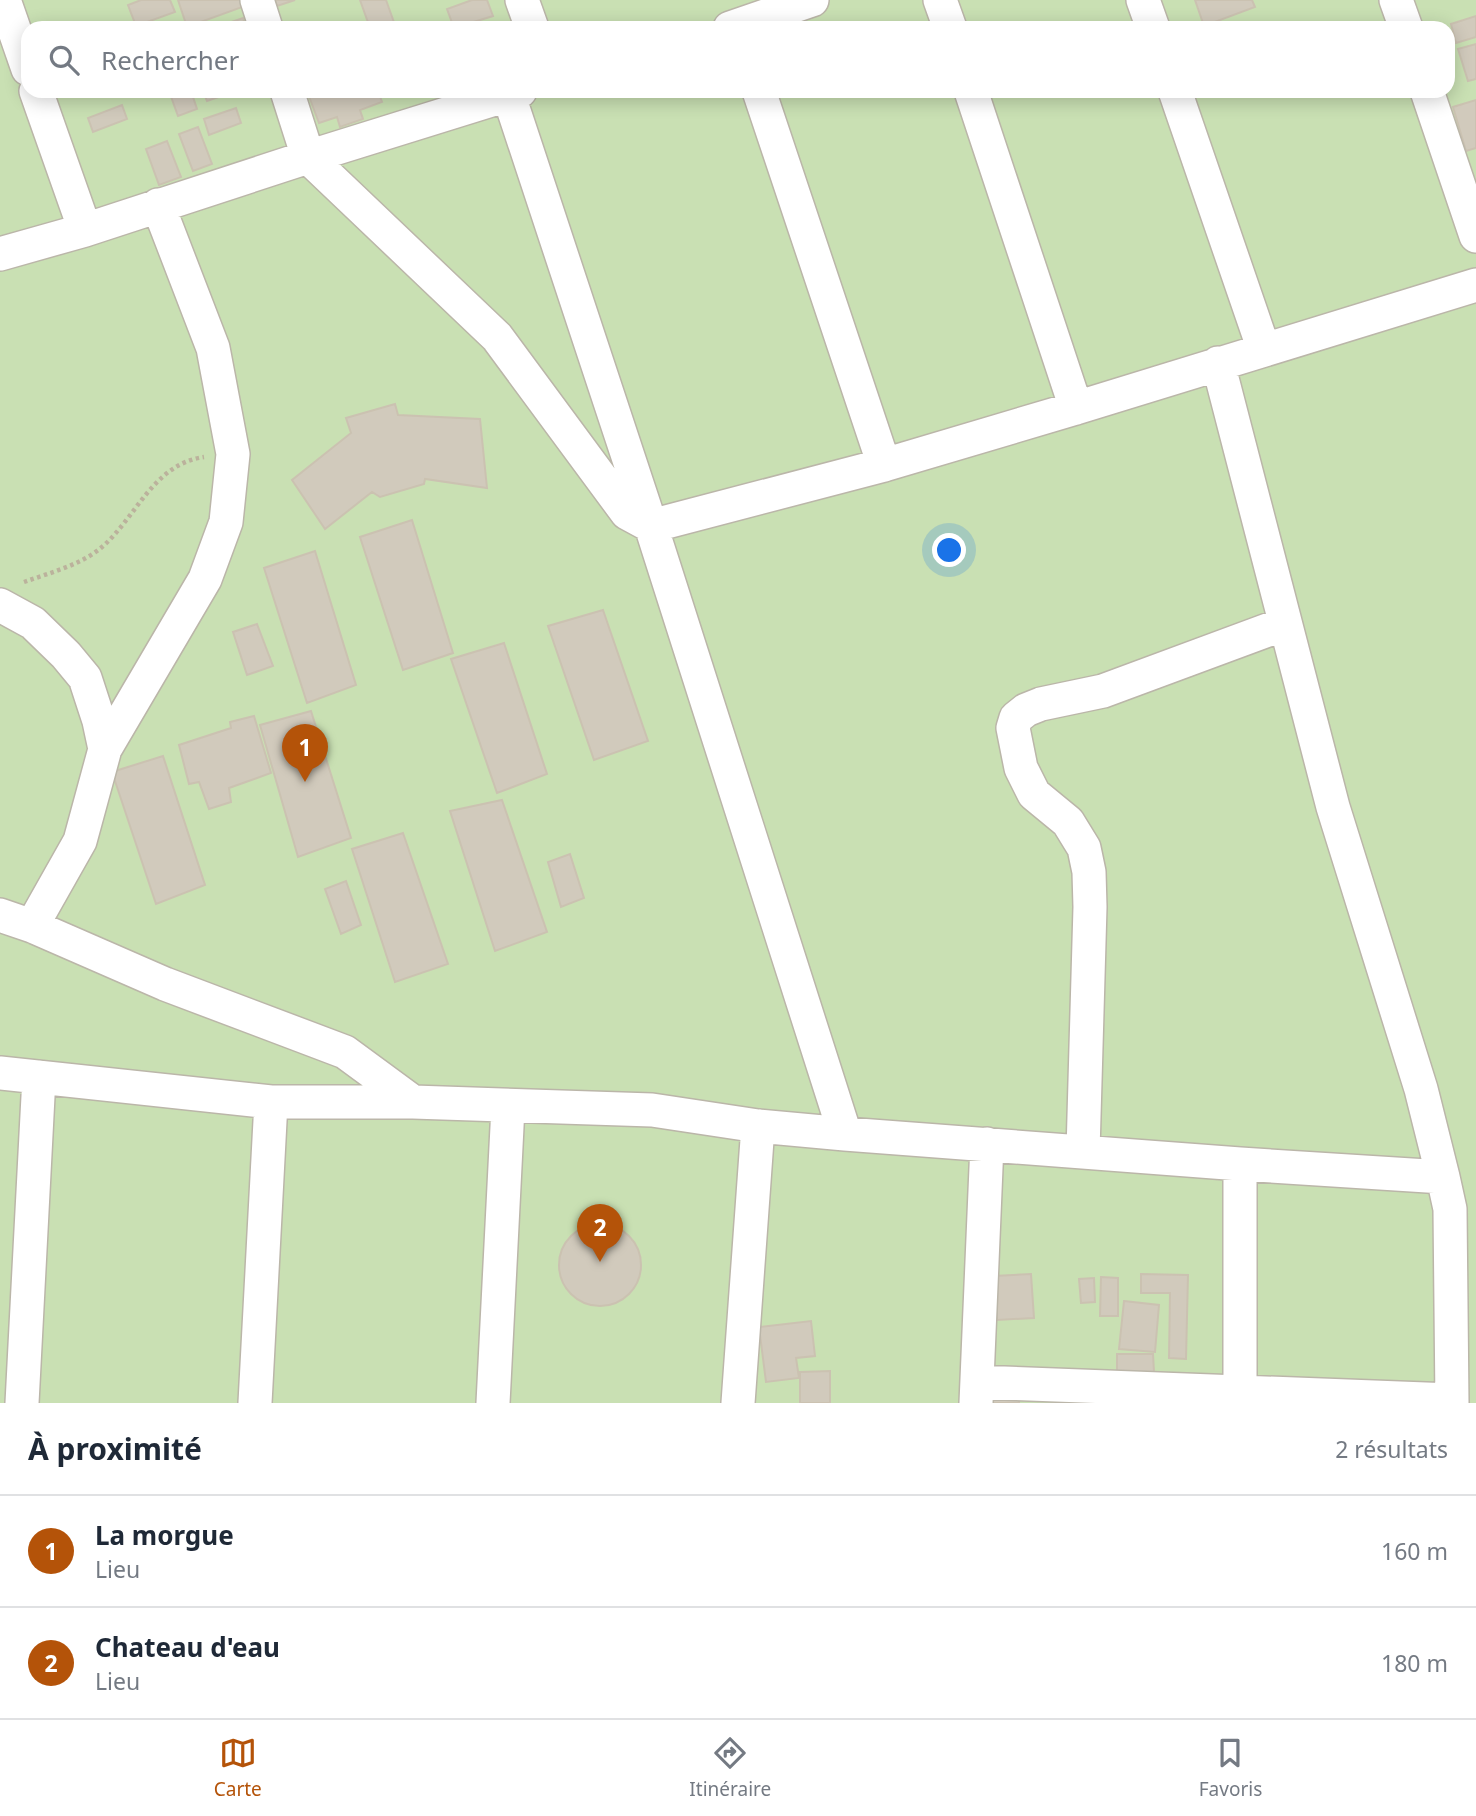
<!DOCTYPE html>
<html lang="fr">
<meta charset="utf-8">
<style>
:root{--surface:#fff;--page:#f6f6f7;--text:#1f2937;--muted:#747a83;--line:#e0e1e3;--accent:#b45309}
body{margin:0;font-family:"Noto Sans",sans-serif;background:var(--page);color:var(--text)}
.you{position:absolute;left:950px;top:551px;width:24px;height:24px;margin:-18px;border:5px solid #fff;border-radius:50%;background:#1a73e8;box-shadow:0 0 0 10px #1a73e833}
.badge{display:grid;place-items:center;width:46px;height:46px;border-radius:50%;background:var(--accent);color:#fff;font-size:23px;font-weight:700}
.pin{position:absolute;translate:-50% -58px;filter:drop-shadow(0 2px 4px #0008)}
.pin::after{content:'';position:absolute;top:37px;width:24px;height:21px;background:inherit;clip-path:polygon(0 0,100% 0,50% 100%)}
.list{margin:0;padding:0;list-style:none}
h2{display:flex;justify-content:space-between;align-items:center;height:91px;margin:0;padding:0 28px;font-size:30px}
h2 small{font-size:23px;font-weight:400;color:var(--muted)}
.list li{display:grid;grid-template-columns:46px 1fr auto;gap:21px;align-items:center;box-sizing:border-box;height:112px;padding:0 28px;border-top:2px solid var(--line)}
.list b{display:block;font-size:26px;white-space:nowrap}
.list p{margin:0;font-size:23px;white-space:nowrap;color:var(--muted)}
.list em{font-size:23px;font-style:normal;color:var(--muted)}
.icon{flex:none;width:38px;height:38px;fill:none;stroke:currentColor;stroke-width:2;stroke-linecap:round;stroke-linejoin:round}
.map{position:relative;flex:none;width:1476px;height:1403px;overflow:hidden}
.search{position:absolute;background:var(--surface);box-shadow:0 4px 18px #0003;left:21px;right:21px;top:21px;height:77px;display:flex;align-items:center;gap:18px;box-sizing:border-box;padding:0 24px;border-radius:21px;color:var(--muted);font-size:26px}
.sheet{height:315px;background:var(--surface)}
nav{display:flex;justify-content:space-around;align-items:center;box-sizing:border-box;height:98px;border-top:2px solid var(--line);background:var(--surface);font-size:19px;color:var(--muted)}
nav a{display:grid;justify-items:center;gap:4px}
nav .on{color:var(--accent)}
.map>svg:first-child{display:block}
.green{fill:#c9e0b3;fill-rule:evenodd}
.building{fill:#d1cabc;stroke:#cbc2b1;stroke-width:2}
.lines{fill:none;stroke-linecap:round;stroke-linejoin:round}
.minor-casing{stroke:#bbb6a9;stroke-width:36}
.path{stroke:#bbb29c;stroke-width:4.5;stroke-dasharray:3.5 3.5;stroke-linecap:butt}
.minor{stroke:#fff;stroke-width:33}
</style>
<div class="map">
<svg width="1476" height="1403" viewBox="0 0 1476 1403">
<rect width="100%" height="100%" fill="#f0eee6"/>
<path class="green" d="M 0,0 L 1476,0 L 1476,1403 L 0,1403 ZM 28,28 L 1448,28 L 1448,91 L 28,91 Z"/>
<path class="building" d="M 141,0 L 170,0 L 175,12 L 136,26 L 128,5 Z
M 178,0 L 243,0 L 245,6 L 187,27 Z
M 275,0 L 295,0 L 277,6 Z
M 360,0 L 386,0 L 396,28 L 370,28 Z
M 472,0 L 487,0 L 493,16 L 454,28 L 447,9 Z
M 1195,0 L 1252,0 L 1255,7 L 1204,26 Z
M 1476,16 L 1476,37 L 1456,43 L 1451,24 Z
M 243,18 L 246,28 L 214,28 Z
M 1476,44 L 1476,79 L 1468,81 L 1458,49 Z
M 169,91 L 191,91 L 197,109 L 178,116 Z
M 203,91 L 236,91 L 207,101 Z
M 307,91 L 378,91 L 382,102 L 360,110 L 363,119 L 340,127 L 337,117 L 319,123 Z
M 1476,100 L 1476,148 L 1466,151 L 1453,107 Z
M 122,105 L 127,119 L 93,132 L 88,118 Z
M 236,108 L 241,123 L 209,135 L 204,119 Z
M 198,127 L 212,164 L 193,171 L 179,134 Z
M 167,141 L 181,177 L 159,185 L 146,149 Z
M 395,404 L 398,415 L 480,419 L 487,488 L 425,479 L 424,484 L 380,497 L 372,492 L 325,529 L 292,480 L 351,433 L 346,418 Z
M 412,520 L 453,653 L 403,670 L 360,537 Z
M 315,551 L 356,685 L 307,703 L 264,568 Z
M 603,610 L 648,741 L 594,760 L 548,626 Z
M 257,624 L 273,666 L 247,675 L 233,632 Z
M 504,643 L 547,774 L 497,793 L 451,659 Z
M 311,711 L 351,838 L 298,857 L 260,725 Z
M 254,716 L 271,773 L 229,788 L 231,802 L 209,809 L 199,782 L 189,784 L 179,745 L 231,728 L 230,722 Z
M 163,756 L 205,885 L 156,904 L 112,772 Z
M 502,800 L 547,932 L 495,951 L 450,811 Z
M 403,833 L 448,964 L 395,982 L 352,849 Z
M 570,854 L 584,898 L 561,907 L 548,862 Z
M 346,881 L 361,925 L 341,934 L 325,889 Z
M559 1265a41 41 0 1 1 82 0a41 41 0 1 1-82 0Z
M 1031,1274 L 1034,1318 L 997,1320 L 994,1276 Z
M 1141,1274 L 1188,1275 L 1186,1359 L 1169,1358 L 1170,1293 L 1141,1293 Z
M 1101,1277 L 1118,1278 L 1118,1316 L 1100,1316 Z
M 1094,1278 L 1095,1302 L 1081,1303 L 1079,1279 Z
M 1124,1301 L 1159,1305 L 1155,1352 L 1119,1349 Z
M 811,1321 L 815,1356 L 796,1358 L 799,1378 L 766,1382 L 759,1327 Z
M 1117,1354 L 1153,1354 L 1154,1372 L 1117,1372 Z
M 830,1371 L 830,1403 L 800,1403 L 800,1372 Z
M 993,1390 L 1019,1391 L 1019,1403 L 993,1403 Z"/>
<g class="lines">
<defs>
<path id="minor" d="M 4,0 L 28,69
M 257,0 L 266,28
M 522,0 L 532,28
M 940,0 L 950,28
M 1143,0 L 1153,28
M 1396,0 L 1406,28
M 730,28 L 812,0
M 36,91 L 85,230
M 287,91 L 308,157 L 497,337 L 627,513 L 651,526 L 884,465 L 1076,408 L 1476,285
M 759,91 L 884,465
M 971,91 L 1076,408
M 1175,91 L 1264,350
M 1427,91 L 1476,236
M 509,96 L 651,526 L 845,1134
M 0,254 L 85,230 L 308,157 L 520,91
M 1218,363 L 1333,807 L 1421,1089 L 1443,1177 L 1450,1209 L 1452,1403
M 0,605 L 33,623 L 66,655 L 85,678 L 99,721 L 105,749
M 0,915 L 32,926 L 165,984 L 345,1052 L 413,1102
M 32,926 L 80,841 L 105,749 L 205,579 L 226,522 L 233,454 L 213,348 L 158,205
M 0,1073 L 271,1102 L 413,1102 L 652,1110 L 758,1126 L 845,1134 L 1240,1164 L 1443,1177
M 1083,1151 L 1090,907 L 1089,872 L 1084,848 L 1068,822 L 1034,794 L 1021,768 L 1013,728 L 1016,718 L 1026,710 L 1041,704 L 1103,691 L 1284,624
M 977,1382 L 1452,1400
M 1240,1392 L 1240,1164
M 22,1403 L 39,1077
M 255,1403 L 271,1102
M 493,1403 L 508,1107
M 738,1403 L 758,1126
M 976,1403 L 987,1144"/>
</defs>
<use href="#minor" class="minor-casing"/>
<path class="path" d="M 24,582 C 49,573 81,565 102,547 C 136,518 153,464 204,457"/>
<use href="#minor" class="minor"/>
</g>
</svg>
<div class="you"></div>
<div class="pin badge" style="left:305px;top:782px">1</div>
<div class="pin badge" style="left:600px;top:1262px">2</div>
<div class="search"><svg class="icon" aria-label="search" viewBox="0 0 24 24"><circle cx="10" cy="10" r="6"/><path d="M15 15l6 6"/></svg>Rechercher</div>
</div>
<section class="sheet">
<h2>À proximité<small>2 résultats</small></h2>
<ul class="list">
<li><span class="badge">1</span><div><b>La morgue</b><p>Lieu</p></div><em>160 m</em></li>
<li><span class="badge">2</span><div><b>Chateau d'eau</b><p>Lieu</p></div><em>180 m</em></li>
</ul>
</section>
<nav>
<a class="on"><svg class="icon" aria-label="map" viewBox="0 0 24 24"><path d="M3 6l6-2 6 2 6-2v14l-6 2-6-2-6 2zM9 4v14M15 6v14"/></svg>Carte</a>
<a><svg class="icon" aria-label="directions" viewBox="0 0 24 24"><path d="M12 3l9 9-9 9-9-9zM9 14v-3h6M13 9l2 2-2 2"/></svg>Itinéraire</a>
<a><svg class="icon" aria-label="saved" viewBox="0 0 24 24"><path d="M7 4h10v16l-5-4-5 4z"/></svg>Favoris</a>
</nav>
